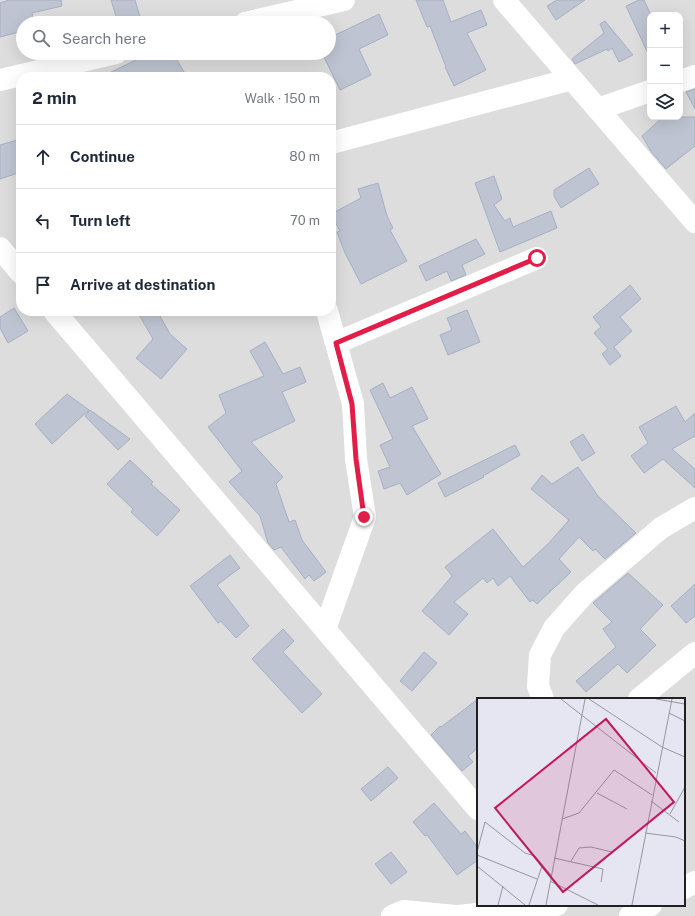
<!DOCTYPE html>
<meta charset="utf-8">
<style>
:root{--surface:#fff;--page:#f2f2f3;--text:#1f2937;--muted:#747a83;--line:#e0e1e3}
body{margin:0;font-family:"Public Sans",sans-serif;background:var(--page);color:var(--text)}
.controls{position:absolute;right:12px;top:12px;display:grid;overflow:hidden;border-radius:8px;box-shadow:0 4px 16px #0002}
.controls button{width:36px;height:36px;display:grid;place-items:center;padding:0;border:0;border-bottom:1px solid var(--line);background:var(--surface);color:var(--text);font:20px sans-serif}
.stop{position:absolute;width:12px;height:12px;margin:-9px;border:3px solid #e11d48;border-radius:50%;background:#fff}
.stop.end{background:#e11d48;border-color:#fff;box-shadow:0 1px 4px #0008}
.list{margin:0;padding:0;list-style:none}
h2{display:flex;justify-content:space-between;align-items:center;height:52px;margin:0;padding:0 16px;font-size:17px}
h2 small{font-size:13px;font-weight:400;color:var(--muted)}
.list li{display:grid;grid-template-columns:26px 1fr auto;gap:12px;align-items:center;box-sizing:border-box;height:64px;padding:0 16px;border-top:1px solid var(--line)}
.list b{display:block;font-size:15px;white-space:nowrap}
.list em{font-size:13px;font-style:normal;color:var(--muted)}
.icon{flex:none;width:22px;height:22px;fill:none;stroke:currentColor;stroke-width:2;stroke-linecap:round;stroke-linejoin:round}
.map{position:relative;flex:none;width:695px;height:916px;overflow:hidden}
.search{position:absolute;background:var(--surface);box-shadow:0 4px 16px #0002;left:16px;top:16px;width:320px;height:44px;display:flex;align-items:center;gap:10px;box-sizing:border-box;padding:0 14px;border-radius:22px;color:var(--muted);font-size:15px}
.panel{position:absolute;background:var(--surface);box-shadow:0 4px 16px #0002;left:16px;top:72px;width:320px;height:244px;border-radius:16px}
.map>svg:first-child{display:block}
.residential{fill:#ddddde;fill-rule:evenodd}
.building{fill:#bec4d1;stroke:#a6b0c4}
.lines{fill:none;stroke-linecap:round;stroke-linejoin:round}
.minor{stroke:#fff;stroke-width:22}
.route{stroke:#e11d48;stroke-width:5}
.inset-road{fill:none;stroke:#96979d;stroke-width:1}
.view{fill:#c2185b;fill-opacity:0.15;stroke:#c2185b;stroke-width:2}
.inset-edge{fill:none;stroke:#202020;stroke-width:2}
</style>
<div class="map">
<svg width="695" height="916" viewBox="0 0 695 916">
<rect width="100%" height="100%" fill="#e5e6f1"/>
<path class="residential" d="M 0,0 L 695,0 L 695,916 L 0,916 ZM 650,15 L 680,15 L 680,117 L 650,117 ZM 23,23 L 329,23 L 329,53 L 23,53 ZM 21,77 L 331,77 L 331,311 L 21,311 ZM 478,699 L 684,699 L 684,905 L 478,905 Z"/>
<path class="building" d="M 9,0 L 61,0 L 62,6 L 32,13 L 34,23 L 23,23 L 23,31 L 0,37 L 0,3 Z
M 111,0 L 135,0 L 140,17 L 124,23 L 118,23 Z
M 416,0 L 443,0 L 451,22 L 481,10 L 487,25 L 467,33 L 486,70 L 454,86 L 445,67 L 446,67 L 430,26 L 427,27 Z
M 557,0 L 585,0 L 556,20 L 547,6 Z
M 639,0 L 644,0 L 650,13 L 650,58 L 626,6 Z
M 379,14 L 388,35 L 359,49 L 371,75 L 340,90 L 322,53 L 329,53 L 329,38 Z
M 605,21 L 633,55 L 619,62 L 612,48 L 608,51 L 607,49 L 575,64 L 572,59 L 604,33 L 600,24 Z
M 151,53 L 173,53 L 187,77 L 101,77 L 140,58 L 141,60 Z
M 695,89 L 695,109 L 686,92 Z
M 663,117 L 695,117 L 695,146 L 666,169 L 652,153 L 642,136 Z
M 21,139 L 21,172 L 0,179 L 0,145 Z
M 589,168 L 599,184 L 561,208 L 554,196 L 554,190 Z
M 494,176 L 502,199 L 494,205 L 505,221 L 510,218 L 513,227 L 551,211 L 557,228 L 500,252 L 475,183 Z
M 378,183 L 387,216 L 393,228 L 390,230 L 407,261 L 361,284 L 345,253 L 337,232 L 340,231 L 331,214 L 361,198 L 358,189 Z
M 476,239 L 485,254 L 462,265 L 466,275 L 451,281 L 447,271 L 426,281 L 419,266 Z
M 630,285 L 641,299 L 620,317 L 632,331 L 614,347 L 621,356 L 610,365 L 602,354 L 608,349 L 594,333 L 601,327 L 593,317 Z
M 14,308 L 28,331 L 8,343 L 0,328 L 0,317 Z
M 467,310 L 480,342 L 448,355 L 440,335 L 452,330 L 447,318 Z
M 137,311 L 157,311 L 170,334 L 187,349 L 161,379 L 136,358 L 153,339 Z
M 265,342 L 283,374 L 300,367 L 306,382 L 282,392 L 295,421 L 251,442 L 283,477 L 276,484 L 289,522 L 295,520 L 302,540 L 326,572 L 314,581 L 309,575 L 305,579 L 281,547 L 274,550 L 268,543 L 260,516 L 229,482 L 242,471 L 208,427 L 226,413 L 219,395 L 264,376 L 250,351 Z
M 383,383 L 390,398 L 412,387 L 428,419 L 412,426 L 441,474 L 407,495 L 400,483 L 384,489 L 378,471 L 390,467 L 380,445 L 393,439 L 370,390 Z
M 67,394 L 89,410 L 52,444 L 35,424 Z
M 676,406 L 685,422 L 695,413 L 695,436 L 672,449 L 695,469 L 695,488 L 663,459 L 644,473 L 631,456 L 648,443 L 639,427 Z
M 90,410 L 130,439 L 118,450 L 85,416 Z
M 583,434 L 595,453 L 582,461 L 570,442 Z
M 515,445 L 520,455 L 483,476 L 484,477 L 445,497 L 438,483 Z
M 130,460 L 153,482 L 151,484 L 180,510 L 157,536 L 131,512 L 133,509 L 107,484 Z
M 578,467 L 598,496 L 636,533 L 605,559 L 595,549 L 593,551 L 579,537 L 559,559 L 571,572 L 537,604 L 533,600 L 530,602 L 510,576 L 498,586 L 493,578 L 487,583 L 483,578 L 454,602 L 468,614 L 449,635 L 422,611 L 452,576 L 445,567 L 493,529 L 523,567 L 549,543 L 569,520 L 531,489 L 542,475 L 552,484 Z
M 230,555 L 240,568 L 217,585 L 249,626 L 236,638 L 221,621 L 218,623 L 190,586 Z
M 628,573 L 663,605 L 640,629 L 656,645 L 627,673 L 618,664 L 586,692 L 576,681 L 616,647 L 603,629 L 612,622 L 593,603 Z
M 695,584 L 695,616 L 686,623 L 671,606 Z
M 283,629 L 294,641 L 283,652 L 322,694 L 302,713 L 252,659 Z
M 424,652 L 437,663 L 412,691 L 400,681 Z
M 478,699 L 478,748 L 468,756 L 473,762 L 462,771 L 431,735 L 440,726 L 441,727 Z
M 388,767 L 398,778 L 371,801 L 361,789 Z
M 434,803 L 461,834 L 465,831 L 478,848 L 478,860 L 457,875 L 427,835 L 425,836 L 413,822 Z
M 391,852 L 407,872 L 391,884 L 375,864 Z"/>
<g class="lines">
<path class="minor" d="M 504,0 L 695,222
M 245,23 L 344,0
M 0,80 L 116,53
M 680,81 L 695,76
M 598,109 L 650,91
M 331,143 L 572,79
M 0,248 L 21,273
M 54,311 L 478,809
M 336,343 L 537,258
M 325,629 L 365,517 L 356,459 L 353,404 L 327,311
M 543,699 L 538,686 L 540,655 L 554,628 L 585,593 L 661,528 L 695,508
M 639,699 L 695,653
M 684,888 L 695,882
M 392,916 L 404,911 L 455,916
M 458,916 L 557,905
M 630,916 L 651,905"/>
</g>
<g class="lines">
<path class="route" d="M 364,517 L 356,459 L 352,404 L 336,343 L 537,258"/>
</g>
<g transform="translate(477 698)">
<rect width="208" height="208" fill="#e5e6f1"/>
<path class="inset-road" d="M 84,1 L 179,75M 112,1 L 185,49 L 208,59M 179,1 L 208,6M 192,15 L 208,23M 120,95 L 150,111M 174,103 L 202,124M 193,116 L 208,89M 85,121 L 102,115 L 137,72 L 175,97M 168,135 L 199,139 L 208,143M 0,154 L 8,124 L 48,155 L 58,158 L 74,177M 0,157 L 60,181M 77,160 L 126,171 L 124,184M 94,163 L 102,150 L 114,149 L 135,154M 0,168 L 48,207M 73,183 L 121,207M 21,207 L 26,188M 52,207 L 65,168M 69,207 L 108,1M 155,207 L 195,1"/>
<path class="view" d="M 129,21 L 197,104 L 86,194 L 18,110 Z"/>
<rect width="208" height="208" class="inset-edge"/>
</g>
</svg>
<div class="controls">
<button>+</button>
<button>−</button>
<button><svg class="icon" aria-label="layers" viewBox="0 0 24 24"><path d="M12 4l9 5-9 5-9-5zM3 14l9 5 9-5"/></svg></button>
</div>
<div class="stop" style="left:537px;top:258px"></div>
<div class="stop end" style="left:364px;top:517px"></div>
<div class="search"><svg class="icon" aria-label="search" viewBox="0 0 24 24"><circle cx="10" cy="10" r="6"/><path d="M15 15l6 6"/></svg>Search here</div>
<section class="panel">
<h2>2 min<small>Walk · 150 m</small></h2>
<ul class="list">
<li><svg class="icon" aria-label="ahead" viewBox="0 0 24 24"><path d="M12 20V5M6 11l6-6 6 6"/></svg><div><b>Continue</b></div><em>80 m</em></li>
<li><svg class="icon" aria-label="left" viewBox="0 0 24 24"><path d="M17 20v-9H6M10 6l-5 5 5 5"/></svg><div><b>Turn left</b></div><em>70 m</em></li>
<li><svg class="icon" aria-label="arrive" viewBox="0 0 24 24"><path d="M6 21V4h12l-3 4 3 4H6"/></svg><div><b>Arrive at destination</b></div></li>
</ul>
</section>
</div>
